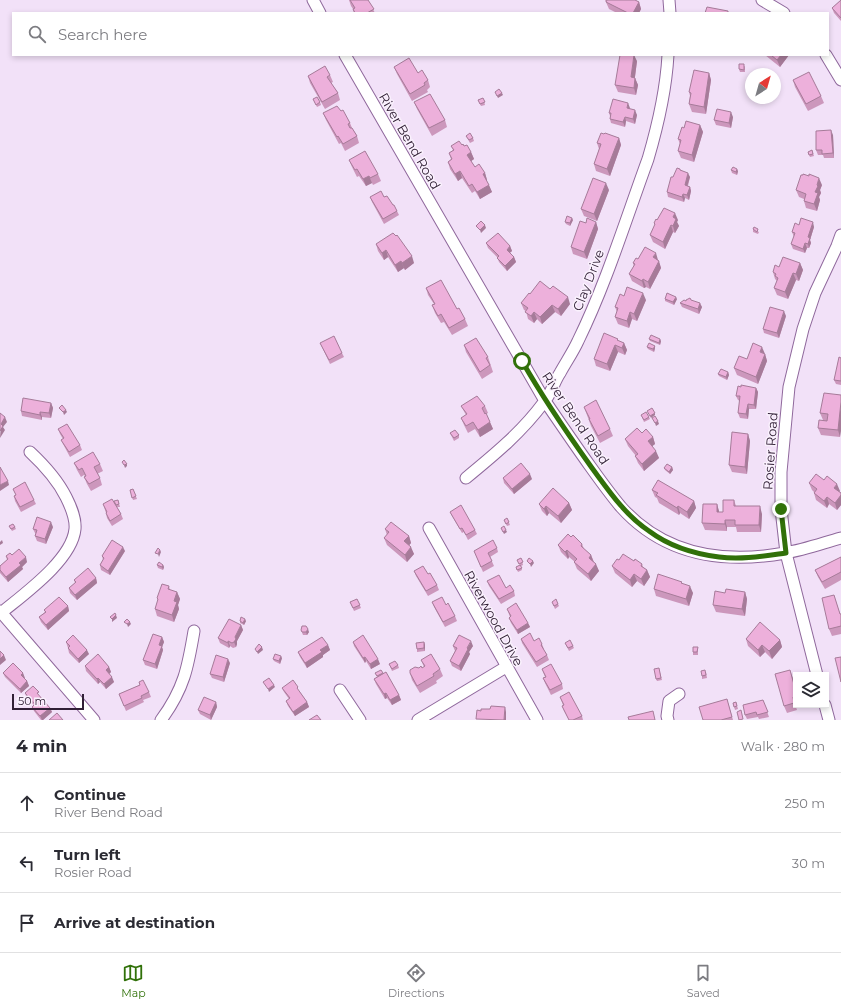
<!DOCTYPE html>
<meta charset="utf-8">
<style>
:root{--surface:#fff;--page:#f7f7f7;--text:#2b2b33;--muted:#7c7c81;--line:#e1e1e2;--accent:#317109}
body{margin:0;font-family:Montserrat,sans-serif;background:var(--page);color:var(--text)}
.controls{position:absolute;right:12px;bottom:12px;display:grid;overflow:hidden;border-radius:0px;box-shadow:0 2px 6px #0003}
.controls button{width:36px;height:36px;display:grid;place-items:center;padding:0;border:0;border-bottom:1px solid var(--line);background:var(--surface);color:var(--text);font:20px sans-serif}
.compass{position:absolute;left:745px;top:68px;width:36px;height:36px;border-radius:50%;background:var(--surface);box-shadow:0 2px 6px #0003;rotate:37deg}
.scale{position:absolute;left:12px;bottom:10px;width:72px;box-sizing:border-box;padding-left:4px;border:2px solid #312036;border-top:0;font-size:11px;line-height:14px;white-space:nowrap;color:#312036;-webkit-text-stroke:3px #faf1fd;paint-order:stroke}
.stop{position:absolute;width:12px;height:12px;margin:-9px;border:3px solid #317109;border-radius:50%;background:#fff}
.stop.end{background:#317109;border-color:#fff;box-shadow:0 1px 4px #0008}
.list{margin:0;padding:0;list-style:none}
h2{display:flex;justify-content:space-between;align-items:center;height:52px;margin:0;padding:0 16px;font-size:17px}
h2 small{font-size:13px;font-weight:400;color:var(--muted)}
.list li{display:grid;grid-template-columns:26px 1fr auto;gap:12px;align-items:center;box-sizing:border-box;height:60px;padding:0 16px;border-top:1px solid var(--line)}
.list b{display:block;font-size:15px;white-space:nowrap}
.list p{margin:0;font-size:13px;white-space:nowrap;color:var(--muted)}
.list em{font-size:13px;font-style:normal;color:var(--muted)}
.icon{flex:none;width:22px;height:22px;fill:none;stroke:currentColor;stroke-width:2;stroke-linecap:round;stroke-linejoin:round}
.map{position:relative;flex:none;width:841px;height:720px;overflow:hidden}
.search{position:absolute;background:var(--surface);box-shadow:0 2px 6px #0003;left:12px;right:12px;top:12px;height:44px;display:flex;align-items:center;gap:10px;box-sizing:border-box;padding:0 14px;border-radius:0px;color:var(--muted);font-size:15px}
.sheet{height:232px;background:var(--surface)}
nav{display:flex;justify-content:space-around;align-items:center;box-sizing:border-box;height:56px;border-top:1px solid var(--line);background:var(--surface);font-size:11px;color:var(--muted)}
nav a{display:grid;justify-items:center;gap:2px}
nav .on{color:var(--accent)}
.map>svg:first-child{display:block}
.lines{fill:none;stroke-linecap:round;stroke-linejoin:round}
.minor-casing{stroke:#8f689c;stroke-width:13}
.minor{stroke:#fff;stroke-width:11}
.wall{fill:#cc97bc}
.shaded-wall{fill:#a67b99}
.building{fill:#edb0db;stroke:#a67b99}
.route{stroke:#317109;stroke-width:5}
.labels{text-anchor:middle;stroke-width:3;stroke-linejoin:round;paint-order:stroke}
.street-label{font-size:13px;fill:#312036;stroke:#faf1fd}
</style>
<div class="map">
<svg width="841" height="720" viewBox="0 0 841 720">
<rect width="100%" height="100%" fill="#f2e1f8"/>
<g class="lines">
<defs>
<path id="minor" d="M 313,0 L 320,13
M 669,0 L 670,13
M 762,0 L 784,13
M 345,55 L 545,401 C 560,423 575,445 590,466 C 600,480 610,494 621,507 C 665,556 724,564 785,553 C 804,550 823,543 841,538
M 826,55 L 841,80
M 466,478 C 494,455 522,432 544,402 C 551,394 554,382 560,373 C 566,362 573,352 578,341 C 606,284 626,219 648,159 C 658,125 666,91 668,55
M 429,528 L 537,720
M 0,611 L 94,720
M 1,613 C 24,594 72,560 75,529 C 76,518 71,507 66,497 C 57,479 45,466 30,452
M 817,675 L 786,553 L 781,509 L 781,472 L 789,387 L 803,329 L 815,293 L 837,246 L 841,235
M 340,690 L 360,720
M 825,705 L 829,720
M 161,720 C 184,689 188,667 194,631
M 418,720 L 506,667
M 668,720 L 667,716 L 669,701 L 679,694"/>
</defs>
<use href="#minor" class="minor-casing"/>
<use href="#minor" class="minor"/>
</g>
<path class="wall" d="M 349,0 L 368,0 L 375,13 L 354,13 L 353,9 L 351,6 Z
M 605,0 L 635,0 L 639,2 L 641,9 L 639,13 L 617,13 L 609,9 Z
M 841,0 L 841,21 L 834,13 L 832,8 Z
M 765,55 L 789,55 L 780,67 Z
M 637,61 L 635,77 L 635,78 L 638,85 L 636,95 L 618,92 L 615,85 Z
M 745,66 L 745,72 L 740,72 L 739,69 Z
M 394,67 L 418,73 L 428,80 L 430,87 L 427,90 L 428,92 L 412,101 L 397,74 Z
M 709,73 L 711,80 L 706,114 L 692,112 L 689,104 L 690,96 L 689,92 Z
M 330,75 L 333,82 L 331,83 L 338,93 L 340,100 L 325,109 L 310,83 L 308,76 Z
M 793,80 L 821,96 L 824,103 L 808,111 L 795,87 Z
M 483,98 L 485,105 L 481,106 L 478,100 Z
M 313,99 L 320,102 L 321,105 L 317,107 Z
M 414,102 L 445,120 L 447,127 L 432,136 L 417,109 Z
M 630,108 L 629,109 L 637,115 L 635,124 L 626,121 L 625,127 L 611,123 L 610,119 L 610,116 L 609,113 Z
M 341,111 L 350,123 L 352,128 L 357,136 L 359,143 L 345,151 L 341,143 L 339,144 L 326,120 L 323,113 Z
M 733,117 L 731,128 L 716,125 L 714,120 Z
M 700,125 L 703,132 L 694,162 L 681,158 L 678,151 L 680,144 L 678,139 L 684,128 Z
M 833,135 L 834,158 L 824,158 L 823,155 L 818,155 L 816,150 Z
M 466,136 L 473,138 L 474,141 L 470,143 Z
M 619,138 L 621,145 L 610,176 L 596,171 L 594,164 L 599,149 L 597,143 Z
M 462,145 L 464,146 L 471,152 L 474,159 L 471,161 L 475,167 L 485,173 L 487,180 L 486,180 L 492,192 L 480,199 L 475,191 L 472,193 L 462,178 L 458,181 L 450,169 L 448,162 L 451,159 L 449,153 L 453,150 L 451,146 Z
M 812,150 L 814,156 L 810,157 L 808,152 Z
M 349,160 L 378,174 L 381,181 L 373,185 L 372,183 L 366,186 L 359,176 L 357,177 L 352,167 Z
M 681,170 L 690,177 L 688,186 L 690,187 L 691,191 L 689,200 L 685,198 L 684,202 L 668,197 L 667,192 L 673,177 Z
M 731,170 L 738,171 L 737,175 L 732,173 Z
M 822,185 L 820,190 L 821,193 L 819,197 L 820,200 L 817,211 L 806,208 L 804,201 L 804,199 L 799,197 L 796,190 Z
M 609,190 L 597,221 L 584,216 L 581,209 Z
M 370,197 L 384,197 L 393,205 L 397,211 L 399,215 L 384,224 L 372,202 Z
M 573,220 L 570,226 L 566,224 L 565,222 Z
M 657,220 L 678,220 L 677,222 L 679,226 L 675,233 L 673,232 L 665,249 L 653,242 L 650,235 L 655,226 L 654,223 Z
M 596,222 L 598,229 L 587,259 L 573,254 L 571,247 L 586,223 Z
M 799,225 L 814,227 L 810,240 L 811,243 L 809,248 L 807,248 L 805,253 L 793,249 L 791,244 L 794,237 L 792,232 Z
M 753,229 L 759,232 L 758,234 L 753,232 Z
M 486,243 L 510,246 L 512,251 L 510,253 L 514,257 L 516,262 L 507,271 L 499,262 L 497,257 L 488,248 Z
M 376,244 L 414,263 L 405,270 L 404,268 L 398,272 L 388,257 L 384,260 L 378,251 Z
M 638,259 L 658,260 L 661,268 L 650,289 L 646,287 L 644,288 L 632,281 L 629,274 L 634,267 L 633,263 Z
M 800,263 L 803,270 L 799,281 L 796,280 L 788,299 L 777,295 L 774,288 L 777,281 L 775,279 L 773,272 L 779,267 Z
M 426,288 L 457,309 L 465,319 L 468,326 L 452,335 L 444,322 L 441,323 L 435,313 L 432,305 L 434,304 L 428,295 Z
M 530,294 L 570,304 L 561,316 L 555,312 L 542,324 L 537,319 L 534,323 L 528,319 L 526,311 L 524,310 L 521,303 Z
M 624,296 L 646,300 L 637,321 L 632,319 L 629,328 L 618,324 L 615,317 L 617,312 L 615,307 Z
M 665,299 L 677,299 L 674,305 L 665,301 Z
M 691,300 L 702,307 L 699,314 L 682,307 L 680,303 Z
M 786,316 L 779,338 L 764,333 L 763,329 Z
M 649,339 L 661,341 L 660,345 L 650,341 Z
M 619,341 L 624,343 L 627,350 L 625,355 L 618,352 L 610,371 L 596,366 L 594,359 Z
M 320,343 L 342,353 L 344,357 L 330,364 Z
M 464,345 L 488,357 L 493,372 L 482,379 L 466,352 Z
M 655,346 L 655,348 L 654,352 L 648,349 L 647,347 Z
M 765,354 L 767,361 L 758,384 L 737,375 L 734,368 L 747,359 Z
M 841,358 L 841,385 L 836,384 L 834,380 Z
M 728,372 L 729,375 L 727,380 L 719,376 L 718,374 Z
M 741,387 L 756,388 L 758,392 L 756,409 L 749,409 L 748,419 L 740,418 L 738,413 L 740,401 L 738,400 L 736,396 Z
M 841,395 L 840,437 L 821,435 L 818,428 L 823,420 L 820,413 Z
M 51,403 L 53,408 L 51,418 L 42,417 L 42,420 L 22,416 L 21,411 Z
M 461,406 L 485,406 L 488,413 L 486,414 L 493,429 L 480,437 L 475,429 L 468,433 L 464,425 L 461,418 L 466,415 Z
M 584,407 L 610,429 L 613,436 L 600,443 L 591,426 Z
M 641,415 L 649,417 L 650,419 L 644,422 Z
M 58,429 L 80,445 L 82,450 L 70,457 L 63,444 L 61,440 L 63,439 L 60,434 Z
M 450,433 L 459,435 L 459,438 L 454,441 Z
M 642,433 L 653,437 L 655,444 L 652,446 L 659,458 L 644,471 L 638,463 L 635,456 L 636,456 L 628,446 L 625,439 Z
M 748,434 L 750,441 L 747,474 L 732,472 L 729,465 Z
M 74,463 L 100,464 L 103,471 L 97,474 L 100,478 L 102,485 L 91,491 L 87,484 L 84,477 L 85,476 L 84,475 L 81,477 L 77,470 Z
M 672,467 L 673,470 L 670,474 L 665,470 L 664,468 Z
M 503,478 L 532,479 L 514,494 L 504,483 Z
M 809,483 L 840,491 L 839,492 L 841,493 L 841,505 L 837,510 L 829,504 L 827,508 L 816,500 L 814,493 L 814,492 L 812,490 Z
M 13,489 L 34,500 L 36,504 L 21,512 L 15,501 L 14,496 L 16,495 Z
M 133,489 L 137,499 L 133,500 L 130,490 Z
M 652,490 L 694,501 L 696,508 L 689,519 L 680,513 L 679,515 L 659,503 L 657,498 L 655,497 Z
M 118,500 L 120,507 L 117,507 L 121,514 L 123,519 L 112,526 L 107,518 L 106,513 L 103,504 L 114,502 Z
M 734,500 L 736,506 L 762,514 L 761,532 L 737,532 L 736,527 L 727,527 L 727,531 L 705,530 L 702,523 L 717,504 L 719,512 L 723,512 Z
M 569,503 L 572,510 L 561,523 L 549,513 L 547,516 L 542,511 L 539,504 Z
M 450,512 L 475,530 L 477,534 L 468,540 L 464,532 L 462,533 L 452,516 Z
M 507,518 L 510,525 L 507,526 L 504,520 Z
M 9,526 L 15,527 L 16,529 L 12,531 Z
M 53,527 L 46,544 L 37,541 L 35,536 L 36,534 L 35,533 L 33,529 Z
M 385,529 L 409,536 L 411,543 L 409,545 L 414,554 L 407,562 L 387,545 L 384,538 L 387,535 Z
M 571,537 L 582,544 L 584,549 L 591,555 L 594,562 L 599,571 L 591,581 L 577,569 L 574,562 L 575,562 L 569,557 L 568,559 L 561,552 L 558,545 Z
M 497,548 L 498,552 L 490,557 L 494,566 L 483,572 L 474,551 Z
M 125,551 L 110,575 L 101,570 L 100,565 L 103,560 L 102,556 Z
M 12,555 L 27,562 L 22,567 L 23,569 L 8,582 L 0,573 L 0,566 L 7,560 L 6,556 Z
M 841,557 L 841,580 L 825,589 L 818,577 L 815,570 Z
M 521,558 L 523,565 L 521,566 L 522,570 L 518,572 L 516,567 L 520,565 L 517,560 Z
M 630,559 L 642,564 L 643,567 L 647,570 L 650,577 L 644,586 L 637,581 L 632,587 L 615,573 L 612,566 L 619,560 Z
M 157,565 L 163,565 L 164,567 L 163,570 L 158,568 Z
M 414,571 L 437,585 L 439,590 L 428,596 L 416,576 Z
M 96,578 L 97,583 L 77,600 L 70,593 L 69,588 L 75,583 L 74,580 Z
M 487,581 L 514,591 L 515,596 L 501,604 L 489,586 Z
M 683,584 L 693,593 L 689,606 L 656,596 L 654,589 Z
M 169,586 L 170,590 L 177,592 L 180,599 L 178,605 L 179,609 L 174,622 L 157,616 L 155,609 L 158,601 L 157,598 Z
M 745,592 L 747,599 L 745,616 L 716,612 L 713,605 L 725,593 Z
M 834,595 L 840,614 L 841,614 L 841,634 L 832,636 L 829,629 Z
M 357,599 L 361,608 L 354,611 L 350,602 Z
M 432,602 L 455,616 L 457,621 L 445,627 L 434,607 Z
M 552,602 L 558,604 L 559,606 L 555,609 Z
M 68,606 L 69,611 L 48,630 L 41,622 L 39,617 L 45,612 L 44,610 Z
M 507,609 L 528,623 L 530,627 L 518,634 L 511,623 L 509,618 L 510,617 Z
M 240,621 L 246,621 L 244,625 L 240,623 Z
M 241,625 L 243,630 L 237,641 L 237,644 L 236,647 L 233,648 L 230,646 L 229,648 L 220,643 L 218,638 Z
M 301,630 L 309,632 L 307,635 L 303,635 Z
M 162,637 L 164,642 L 162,647 L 163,650 L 157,669 L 145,665 L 143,660 Z
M 521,639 L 534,641 L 542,644 L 544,649 L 543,649 L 547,655 L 549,660 L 537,667 L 522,643 Z
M 746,639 L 780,640 L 782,647 L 772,659 L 765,652 L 760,657 L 748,646 Z
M 66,642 L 89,654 L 79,663 L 69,653 L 68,648 Z
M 353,642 L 380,664 L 371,669 L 366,661 L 365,663 L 354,646 Z
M 424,642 L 425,645 L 425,651 L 417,652 L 417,649 Z
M 565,643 L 573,646 L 574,648 L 569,651 Z
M 328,645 L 330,650 L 323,655 L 323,657 L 307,668 L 300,657 L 298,652 Z
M 453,646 L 473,646 L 469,652 L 470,654 L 461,671 L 452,666 L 450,661 L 455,651 Z
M 698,647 L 698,655 L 693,655 L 693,652 Z
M 282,658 L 280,664 L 274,661 L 273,659 Z
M 421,660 L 440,669 L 443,676 L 436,681 L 437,683 L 420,693 L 412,680 L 410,673 L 419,668 L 422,668 L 424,667 Z
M 230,663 L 224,682 L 212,678 L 210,674 Z
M 389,664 L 398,665 L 399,668 L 392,671 Z
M 85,666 L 109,667 L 111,672 L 109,674 L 114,682 L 106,689 L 100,682 L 98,684 L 86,671 Z
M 659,668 L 662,680 L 657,681 L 656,679 Z
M 542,669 L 562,684 L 563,689 L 551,695 L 545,683 L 543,678 L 545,677 Z
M 790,670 L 796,689 L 796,704 L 795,704 L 797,710 L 787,713 L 784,706 Z
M 706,672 L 707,678 L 702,679 L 702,676 Z
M 3,673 L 23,673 L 24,679 L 27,681 L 29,686 L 21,693 L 5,677 Z
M 375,673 L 383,674 L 399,695 L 401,700 L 392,705 L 387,698 L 385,699 L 376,684 L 374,679 L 377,677 Z
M 139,682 L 149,692 L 151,697 L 143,700 L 144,702 L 126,711 L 119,694 L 140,685 Z
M 282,688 L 300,692 L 307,702 L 309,707 L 295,716 L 288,706 L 286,701 L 289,699 L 284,692 Z
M 25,693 L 40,697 L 50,708 L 52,712 L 43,720 L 41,720 L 34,711 L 32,707 L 34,705 L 27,698 Z
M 560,697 L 582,716 L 583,720 L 569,720 L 564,711 L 562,706 L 563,705 Z
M 727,699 L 733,720 L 703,720 Z
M 763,700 L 769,717 L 759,719 L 758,717 L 747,719 L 745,715 Z
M 216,702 L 217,707 L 211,720 L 200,714 L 198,710 Z
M 736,702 L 738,709 L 735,710 L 733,703 Z"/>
<path class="shaded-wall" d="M 639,2 L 641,9 L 639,13 L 633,13 Z
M 634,55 L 637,61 L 634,84 L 631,77 Z
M 781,55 L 789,55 L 780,67 L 777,60 Z
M 709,73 L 711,80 L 706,114 L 704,107 Z
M 635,78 L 638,85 L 636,95 L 634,88 Z
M 502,93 L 503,95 L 498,98 L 497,96 Z
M 628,103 L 630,108 L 628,113 L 627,108 Z
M 635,110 L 637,115 L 635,124 L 633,119 Z
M 731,112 L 733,117 L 731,128 L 729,123 Z
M 625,117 L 626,121 L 625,127 L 623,122 Z
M 700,125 L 703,132 L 694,162 L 692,155 Z
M 831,130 L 833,135 L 834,158 L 833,153 Z
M 619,138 L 621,145 L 610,176 L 607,169 Z
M 471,152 L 474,159 L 470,162 L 467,155 Z
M 737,169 L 738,171 L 737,175 L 736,172 Z
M 460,171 L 462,178 L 458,181 L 455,174 Z
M 485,173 L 487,180 L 485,181 L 483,174 Z
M 688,173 L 690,177 L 686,190 L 685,185 Z
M 369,176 L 372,183 L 366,186 L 363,179 Z
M 819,178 L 822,185 L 820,190 L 821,193 L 819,197 L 820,200 L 817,211 L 814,204 L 815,192 Z
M 606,183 L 609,190 L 597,221 L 594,214 Z
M 489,185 L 492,192 L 480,199 L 477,192 Z
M 690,187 L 691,191 L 689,200 L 687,195 Z
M 683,194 L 685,198 L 684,202 L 682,197 Z
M 675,213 L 678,220 L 677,222 L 679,226 L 675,233 L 673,226 L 673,217 Z
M 572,218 L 573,220 L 570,226 L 570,223 Z
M 596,222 L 598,229 L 587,259 L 584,252 Z
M 813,222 L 814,227 L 810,240 L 811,243 L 809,248 L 808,244 L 808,237 Z
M 485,225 L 486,228 L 481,233 L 480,230 Z
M 671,225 L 673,232 L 665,249 L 663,242 Z
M 805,243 L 807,248 L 805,253 L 803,249 Z
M 510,246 L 512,251 L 508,254 L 507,250 Z
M 386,250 L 388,257 L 384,260 L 382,253 Z
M 656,253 L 658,260 L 656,264 L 653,257 Z
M 412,256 L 414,263 L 405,270 L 402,263 Z
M 514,257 L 516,262 L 507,271 L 505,266 Z
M 401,261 L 404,268 L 398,272 L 395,265 Z
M 659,261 L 661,268 L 650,289 L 648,282 Z
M 800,263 L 803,270 L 799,281 L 796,274 Z
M 793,273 L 796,280 L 788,299 L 785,292 Z
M 643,279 L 646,287 L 644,288 L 642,281 Z
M 643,293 L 646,300 L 637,321 L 634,314 Z
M 568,297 L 570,304 L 561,316 L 558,309 Z
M 676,297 L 677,299 L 674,305 L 673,302 Z
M 700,303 L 702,307 L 699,314 L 698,309 Z
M 552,305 L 555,312 L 542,324 L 540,317 Z
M 784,311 L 786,316 L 779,338 L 777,333 Z
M 534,312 L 537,319 L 534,323 L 531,316 Z
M 630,312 L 632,319 L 629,328 L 627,321 Z
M 660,339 L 661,341 L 660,345 L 659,343 Z
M 624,343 L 627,350 L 625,355 L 622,348 Z
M 615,345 L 618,352 L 610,371 L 607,364 Z
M 655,346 L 655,348 L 654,352 L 653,349 Z
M 762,347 L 765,354 L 760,352 Z
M 765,354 L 767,361 L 758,384 L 756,377 Z
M 728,372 L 729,375 L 727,380 L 726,377 Z
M 756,388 L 758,392 L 756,409 L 754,405 Z
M 841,402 L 841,431 L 840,437 L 838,430 Z
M 51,403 L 53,408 L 51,418 L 49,413 Z
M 748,404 L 749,409 L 748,419 L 746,414 Z
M 66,410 L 67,412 L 64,415 L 63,412 Z
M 40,412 L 42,417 L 42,420 L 40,415 Z
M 655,413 L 655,415 L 651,418 L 650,416 Z
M 5,417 L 7,422 L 3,427 L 5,430 L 0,438 L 1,424 Z
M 658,421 L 659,424 L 656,426 L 655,423 Z
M 490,422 L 493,429 L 480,437 L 478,430 Z
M 748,434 L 750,441 L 747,474 L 745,467 Z
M 653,437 L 655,444 L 650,448 L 648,441 Z
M 656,451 L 659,458 L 644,471 L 642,464 Z
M 127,464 L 127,466 L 125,468 L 124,465 Z
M 672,467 L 673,470 L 670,474 L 669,472 Z
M 530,474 L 532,479 L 514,494 L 512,489 Z
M 8,481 L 9,485 L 0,491 L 0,485 Z
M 837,484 L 840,491 L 837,495 L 834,488 Z
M 841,495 L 841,505 L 837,510 L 835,503 Z
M 827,497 L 829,504 L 827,508 L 824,501 Z
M 694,501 L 696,508 L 689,519 L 687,512 Z
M 569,503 L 572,510 L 561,523 L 558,516 Z
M 717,504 L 719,511 L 719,519 L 717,512 Z
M 546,506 L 549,513 L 547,516 L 544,509 Z
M 678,506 L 680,513 L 679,515 L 677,508 Z
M 760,506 L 762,514 L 761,532 L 759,525 Z
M 725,520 L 727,527 L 727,531 L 725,524 Z
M 51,522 L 53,527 L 46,544 L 45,539 Z
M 506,530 L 507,532 L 504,534 L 503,532 Z
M 409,536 L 411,543 L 407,548 L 404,541 Z
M 2,540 L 3,543 L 0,545 L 0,542 Z
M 123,547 L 125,551 L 110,575 L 108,571 Z
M 411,547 L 414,554 L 407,562 L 405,555 Z
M 160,550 L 161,552 L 159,557 L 158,554 Z
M 567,550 L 569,557 L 568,559 L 565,552 Z
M 591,555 L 594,563 L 589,558 Z
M 26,557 L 27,562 L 22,567 L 23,569 L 8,582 L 6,577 L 19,563 Z
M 533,561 L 534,563 L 531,567 L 530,564 Z
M 596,564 L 599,571 L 591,581 L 588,574 Z
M 163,565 L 164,567 L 163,570 L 162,567 Z
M 647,570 L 650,577 L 644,586 L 641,579 Z
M 634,574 L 637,581 L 632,587 L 630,580 Z
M 96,578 L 97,583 L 77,600 L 75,595 Z
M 690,586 L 693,593 L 689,606 L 686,599 Z
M 177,592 L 180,599 L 178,605 L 179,609 L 174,622 L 172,615 L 174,601 Z
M 745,592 L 747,599 L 745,616 L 742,609 Z
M 68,606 L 69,611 L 48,630 L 46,625 Z
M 116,615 L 117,618 L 112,622 L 112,619 Z
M 245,619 L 246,621 L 244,625 L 243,623 Z
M 130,622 L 131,624 L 128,627 L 127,624 Z
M 528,623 L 530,627 L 518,634 L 517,630 Z
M 241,625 L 243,630 L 237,641 L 237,644 L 236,647 L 234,642 L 235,637 Z
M 308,629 L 309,632 L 307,635 L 306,632 Z
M 162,637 L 164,642 L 162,647 L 163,650 L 157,669 L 155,664 L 159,645 Z
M 780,640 L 782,647 L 772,659 L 769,651 Z
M 228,641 L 230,646 L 229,648 L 228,643 Z
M 471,641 L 473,646 L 469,652 L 470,654 L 461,671 L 459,666 Z
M 424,642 L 425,645 L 425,651 L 424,648 Z
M 328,645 L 330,650 L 323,655 L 323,657 L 307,668 L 305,663 L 320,650 Z
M 762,645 L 765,652 L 760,657 L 758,650 Z
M 262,647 L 263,650 L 258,654 L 257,652 Z
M 87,650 L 89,654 L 79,663 L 78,659 Z
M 4,655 L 6,660 L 0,665 L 0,659 Z
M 281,656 L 282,658 L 280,664 L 279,661 Z
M 365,657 L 366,661 L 365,663 L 363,658 Z
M 228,659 L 230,663 L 224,682 L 223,677 Z
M 378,659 L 380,664 L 371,669 L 370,664 Z
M 109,667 L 111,672 L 108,675 L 106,670 Z
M 790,670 L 796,689 L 796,692 Z
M 23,673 L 25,678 L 23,680 L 21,675 Z
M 112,677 L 114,682 L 106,689 L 104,684 Z
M 98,678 L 100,682 L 98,684 L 97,679 Z
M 27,681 L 29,686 L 21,693 L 20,689 Z
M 274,685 L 275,687 L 269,692 L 268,689 Z
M 386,693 L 387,698 L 385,699 L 384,694 Z
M 399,695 L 401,700 L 392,705 L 390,700 Z
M 216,702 L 217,707 L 211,720 L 210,715 Z
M 307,702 L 309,707 L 295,716 L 293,712 Z
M 505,707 L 506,712 L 506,720 L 504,720 Z
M 50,708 L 52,712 L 43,720 L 42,720 L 40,716 Z"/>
<path class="building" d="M 350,0 L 368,0 L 374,9 L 367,13 L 355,13 L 353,9 L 355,8 Z
M 607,0 L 635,0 L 639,2 L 633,13 L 628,13 L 606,2 Z
M 841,0 L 841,18 L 832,8 Z
M 707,7 L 728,11 L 728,13 L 705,13 Z
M 620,55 L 634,55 L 631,77 L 635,78 L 634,88 L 615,85 Z
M 771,55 L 781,55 L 777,60 Z
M 409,58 L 418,73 L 422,70 L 428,80 L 424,83 L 425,85 L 410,94 L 394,67 Z
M 739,64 L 744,64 L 744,70 L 739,69 Z
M 325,66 L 330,75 L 327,77 L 338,93 L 322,102 L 308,76 Z
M 694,70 L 709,73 L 704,107 L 689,104 L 691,93 L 689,92 Z
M 809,72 L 821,96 L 806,104 L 793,80 Z
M 499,89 L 502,93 L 497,96 L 495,92 Z
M 430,94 L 445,120 L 429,128 L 414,102 Z
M 317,97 L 320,102 L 316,105 L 313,99 Z
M 483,98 L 485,102 L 480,104 L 478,100 Z
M 613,99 L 628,103 L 627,108 L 635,110 L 633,119 L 625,117 L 623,122 L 610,119 L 611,113 L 609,113 Z
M 337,106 L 341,111 L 343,110 L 350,123 L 348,124 L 350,128 L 352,128 L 357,136 L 343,144 L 338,136 L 337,137 L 323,113 Z
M 717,109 L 731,112 L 729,123 L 714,120 Z
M 686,121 L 700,125 L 692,155 L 678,151 L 681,140 L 678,139 L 682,127 L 684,128 Z
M 831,130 L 833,153 L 822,154 L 822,150 L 816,150 L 816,131 Z
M 470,133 L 473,138 L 469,140 L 466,136 Z
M 601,133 L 604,134 L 605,133 L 619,138 L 607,169 L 594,164 L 601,144 L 597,143 Z
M 459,141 L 462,145 L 463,144 L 464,146 L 467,145 L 471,152 L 467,155 L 475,167 L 479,164 L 485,173 L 483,174 L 489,185 L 477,192 L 472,184 L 469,186 L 460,171 L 455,174 L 448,162 L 452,159 L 449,153 L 454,150 L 451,146 Z
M 812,150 L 813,154 L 809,155 L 808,152 Z
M 365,151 L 378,174 L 370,178 L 369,176 L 363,179 L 357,169 L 355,170 L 349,160 Z
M 733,167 L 737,169 L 736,172 L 731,170 Z
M 677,168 L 680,169 L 680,170 L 688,173 L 685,185 L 690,187 L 687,195 L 683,194 L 682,197 L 667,192 L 671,177 L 673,177 Z
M 803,174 L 809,176 L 809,174 L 819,178 L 817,185 L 818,186 L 815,192 L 818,193 L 814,204 L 804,201 L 806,194 L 796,190 L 801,175 L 803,175 Z
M 593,178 L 606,183 L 594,214 L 581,209 Z
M 381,191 L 384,197 L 387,196 L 393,205 L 394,205 L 397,211 L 383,219 L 370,197 Z
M 664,208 L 675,213 L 673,217 L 676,219 L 673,226 L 671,225 L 663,242 L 650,235 L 655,224 L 654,223 L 656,219 L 657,220 Z
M 567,216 L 572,218 L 570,223 L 565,222 Z
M 587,218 L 596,222 L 584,252 L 571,247 L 580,221 L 586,223 Z
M 801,218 L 813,222 L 808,237 L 810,238 L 808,244 L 805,243 L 803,249 L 791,244 L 795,233 L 792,232 L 795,223 L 799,225 Z
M 481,221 L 485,225 L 480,230 L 476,226 Z
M 754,227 L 758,229 L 757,232 L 753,229 Z
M 393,233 L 396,236 L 397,235 L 412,256 L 402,263 L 401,261 L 395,265 L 386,250 L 382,253 L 376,244 Z
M 498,233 L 510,246 L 507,250 L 514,257 L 505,266 L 497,258 L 499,256 L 486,243 Z
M 645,247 L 656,253 L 653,257 L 659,261 L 648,282 L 643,279 L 642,281 L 629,274 L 635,264 L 633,263 L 636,258 L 638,259 Z
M 783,257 L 800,263 L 796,274 L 793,273 L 785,292 L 774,288 L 778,278 L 775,276 L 776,274 L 773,272 L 775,265 L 779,267 Z
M 441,280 L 457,309 L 459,308 L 465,319 L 449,328 L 441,314 L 438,316 L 432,305 L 435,304 L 426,288 Z
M 540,281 L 550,289 L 553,286 L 568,297 L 558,309 L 552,305 L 540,317 L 534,312 L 531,316 L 525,312 L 528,308 L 521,303 L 529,293 L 530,294 Z
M 627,287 L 643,293 L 634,314 L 630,312 L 627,321 L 615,317 L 618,308 L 615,307 L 620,294 L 624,296 Z
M 667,293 L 676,297 L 673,302 L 665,299 Z
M 690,298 L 691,300 L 700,303 L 698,309 L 680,303 L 684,300 L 686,301 L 686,300 Z
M 770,307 L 784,311 L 777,333 L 763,329 Z
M 604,333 L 618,339 L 617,340 L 624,343 L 622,348 L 615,345 L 607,364 L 594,359 Z
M 651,335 L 660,339 L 659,343 L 649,339 Z
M 334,336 L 342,353 L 329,360 L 320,343 Z
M 476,338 L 488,357 L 486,358 L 490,365 L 480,372 L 464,345 Z
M 649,343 L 655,346 L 653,349 L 647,347 Z
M 753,343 L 762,347 L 760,352 L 765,354 L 756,377 L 734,368 L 739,356 L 747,359 Z
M 839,357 L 841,358 L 841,381 L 834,380 Z
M 721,369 L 728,372 L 726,377 L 718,374 Z
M 741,385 L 756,388 L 754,405 L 748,404 L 746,414 L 738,413 L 740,396 L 736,396 L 738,386 L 741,387 Z
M 824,393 L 841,395 L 841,402 L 838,430 L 818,428 L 819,420 L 827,421 L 828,414 L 820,413 Z
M 477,396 L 485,406 L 482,408 L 485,414 L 486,413 L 490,422 L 478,430 L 473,422 L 466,426 L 461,418 L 467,414 L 461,406 Z
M 23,398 L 51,403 L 49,413 L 40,412 L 40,415 L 21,411 Z
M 596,400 L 610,429 L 598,436 L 589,419 L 590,419 L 584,407 Z
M 62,405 L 66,410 L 63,412 L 59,408 Z
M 652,408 L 655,413 L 650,416 L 647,411 Z
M 646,412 L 649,417 L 644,420 L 641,415 Z
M 0,413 L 5,417 L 1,424 L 3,426 L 0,431 Z
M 655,416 L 658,421 L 655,423 L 652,418 Z
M 67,424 L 80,445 L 69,452 L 61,440 L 64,438 L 58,429 Z
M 637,428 L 642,433 L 646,429 L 653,437 L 648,441 L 656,451 L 642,464 L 635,456 L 638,454 L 625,439 Z
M 455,430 L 459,435 L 454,438 L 450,433 Z
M 732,432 L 748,434 L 745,467 L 729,465 Z
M 93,452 L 100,464 L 94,467 L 100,478 L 89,484 L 84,477 L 86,476 L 82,468 L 79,470 L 74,463 Z
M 124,460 L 127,464 L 124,465 L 122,462 Z
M 521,463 L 530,474 L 512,489 L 503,478 Z
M 667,464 L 672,467 L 669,472 L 664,468 Z
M 0,467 L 8,481 L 0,485 Z
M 816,474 L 824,480 L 827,476 L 837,484 L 834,488 L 841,493 L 841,495 L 835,503 L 827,497 L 824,501 L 814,493 L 817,489 L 809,483 Z
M 658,480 L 694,501 L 687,512 L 678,506 L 677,508 L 656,495 L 658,493 L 652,490 Z
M 25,482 L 34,500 L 20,507 L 14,496 L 16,495 L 13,489 Z
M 553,488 L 569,503 L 558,516 L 546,506 L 544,509 L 539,504 Z
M 133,489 L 136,496 L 132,498 L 130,490 Z
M 112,499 L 121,514 L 110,521 L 106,513 L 107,512 L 103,504 Z
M 118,500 L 119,504 L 116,505 L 114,501 Z
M 723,500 L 734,500 L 734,506 L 760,506 L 759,525 L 735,525 L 735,520 L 725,520 L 725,524 L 702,523 L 703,504 L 717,504 L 717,512 L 723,512 Z
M 461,505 L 475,530 L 466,535 L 462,528 L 460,529 L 450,512 Z
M 37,517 L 51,522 L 45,539 L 35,536 L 37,530 L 33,529 Z
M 507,518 L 509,522 L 506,524 L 504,520 Z
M 391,522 L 409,536 L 404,541 L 411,547 L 405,555 L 384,538 L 389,532 L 385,529 Z
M 13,524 L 15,527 L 11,529 L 9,526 Z
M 504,526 L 506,530 L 503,532 L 501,528 Z
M 568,534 L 571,537 L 573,535 L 582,544 L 581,546 L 591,555 L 589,558 L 596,564 L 588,574 L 574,562 L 577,559 L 567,550 L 565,552 L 558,545 Z
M 112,540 L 123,547 L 108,571 L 100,565 L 104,558 L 102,556 Z
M 493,540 L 497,548 L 488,553 L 492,561 L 481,567 L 474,551 Z
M 158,548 L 160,550 L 158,554 L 155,553 Z
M 19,549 L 26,557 L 19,563 L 21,565 L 6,577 L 0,570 L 0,566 L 8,559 L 6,556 L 10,553 L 12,555 Z
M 623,554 L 634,561 L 635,559 L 642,564 L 641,566 L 647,570 L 641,579 L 634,574 L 630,580 L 612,566 L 617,559 L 619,560 Z
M 841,557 L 841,572 L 822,582 L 815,570 Z
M 521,558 L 523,562 L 519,564 L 517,560 Z
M 529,558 L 533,561 L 530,564 L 527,561 Z
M 159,562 L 163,565 L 162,567 L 157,565 Z
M 520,565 L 522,568 L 517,570 L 516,567 Z
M 423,566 L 428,574 L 430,573 L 437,585 L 426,591 L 414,571 Z
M 88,568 L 96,578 L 75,595 L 69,588 L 76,582 L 74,580 Z
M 658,574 L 682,582 L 681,583 L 690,586 L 686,599 L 654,589 Z
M 499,575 L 506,588 L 510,585 L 514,591 L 499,599 L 487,581 Z
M 162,584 L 169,586 L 168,589 L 177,592 L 174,601 L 177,602 L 172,615 L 155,609 L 158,599 L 157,598 Z
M 726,589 L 745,592 L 742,609 L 713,605 L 715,591 L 725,593 Z
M 834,595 L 840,614 L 841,614 L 841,626 L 829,629 L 822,598 Z
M 59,597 L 68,606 L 46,625 L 39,617 L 46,612 L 44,610 Z
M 442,597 L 446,605 L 448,603 L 455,616 L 443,622 L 432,602 Z
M 357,599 L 360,605 L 353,608 L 350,602 Z
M 556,599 L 558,604 L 554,606 L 552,602 Z
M 516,603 L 528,623 L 517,630 L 509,618 L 511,616 L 507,609 Z
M 115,613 L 116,615 L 112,619 L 110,617 Z
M 241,617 L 245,619 L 243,623 L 240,621 Z
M 127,619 L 130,622 L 127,624 L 124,622 Z
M 229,619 L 241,625 L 235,637 L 236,639 L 234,642 L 232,643 L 228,641 L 228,643 L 218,638 Z
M 760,622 L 780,640 L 769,651 L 762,645 L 758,650 L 746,639 Z
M 302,626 L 306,626 L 308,629 L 306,632 L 302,632 L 301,630 Z
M 530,633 L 534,641 L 539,638 L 542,644 L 541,645 L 547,655 L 536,662 L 521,639 Z
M 153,634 L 162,637 L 159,645 L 162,646 L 155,664 L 143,660 Z
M 73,635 L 87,650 L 78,659 L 68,648 L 70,646 L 66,642 Z
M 363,635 L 378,659 L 370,664 L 365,657 L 363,658 L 353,642 Z
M 459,635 L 471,641 L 467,648 L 468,649 L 459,666 L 450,661 L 457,648 L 453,646 Z
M 322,637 L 328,645 L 320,650 L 322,652 L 305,663 L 298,652 Z
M 570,640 L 573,646 L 568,648 L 565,643 Z
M 424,642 L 424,648 L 417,649 L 416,643 Z
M 259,644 L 262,647 L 257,652 L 255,649 Z
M 693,647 L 698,647 L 697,652 L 693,652 Z
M 0,651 L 4,655 L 0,659 Z
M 98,654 L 109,667 L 106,670 L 112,677 L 104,684 L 98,678 L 97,679 L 85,666 Z
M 275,654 L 281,656 L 279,661 L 273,659 Z
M 431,654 L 440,669 L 433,674 L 434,676 L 417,686 L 410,673 L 410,670 L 415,667 L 419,668 L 421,666 L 422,668 L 425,666 L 421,660 Z
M 216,655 L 228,659 L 223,677 L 210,674 Z
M 841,657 L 841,682 L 835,658 Z
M 395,661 L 398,665 L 392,669 L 389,664 Z
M 13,663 L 23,673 L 21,675 L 27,681 L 20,689 L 3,673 Z
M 551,664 L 562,684 L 550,690 L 543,678 L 546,677 L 542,669 Z
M 659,668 L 661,678 L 656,679 L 654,669 Z
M 381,670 L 383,673 L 377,676 L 375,673 Z
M 705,670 L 706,675 L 702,676 L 701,671 Z
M 790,670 L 796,692 L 796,696 L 793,697 L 794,703 L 784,706 L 775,674 Z
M 386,672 L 399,695 L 390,700 L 386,693 L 384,694 L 374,679 Z
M 269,678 L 274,685 L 268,689 L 263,682 Z
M 143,680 L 149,692 L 141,696 L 142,698 L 124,706 L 119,694 L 140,685 L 139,682 Z
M 293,680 L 298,687 L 297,688 L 307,702 L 293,712 L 286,701 L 290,698 L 282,688 Z
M 33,686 L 39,692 L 37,693 L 50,708 L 40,716 L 32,707 L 35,704 L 25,693 Z
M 569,692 L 582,716 L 573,720 L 569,720 L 562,706 L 564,705 L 560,697 Z
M 204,697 L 216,702 L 210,715 L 198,710 Z
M 727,699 L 732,717 L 721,720 L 703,720 L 699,707 Z
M 763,700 L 768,712 L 757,715 L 756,712 L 745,715 L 743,705 Z
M 736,702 L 737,706 L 734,707 L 733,703 Z
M 491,706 L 505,707 L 504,720 L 476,719 L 477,710 L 481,711 L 481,709 L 490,709 Z
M 741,710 L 743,719 L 739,720 L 737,712 Z
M 653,711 L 655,720 L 629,720 L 628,717 Z
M 57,713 L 63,720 L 49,720 Z
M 317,715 L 321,720 L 309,720 Z"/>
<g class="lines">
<path class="route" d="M 522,361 C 543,398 567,433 592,468 C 609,491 625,515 649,531 C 669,546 695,554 719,557 C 741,560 764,556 786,553 L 781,509"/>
</g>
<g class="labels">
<g class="street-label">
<text transform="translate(410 141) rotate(60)" y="5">River Bend Road</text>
<text transform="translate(588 280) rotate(-69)" y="5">Clay Drive</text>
<text transform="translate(576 418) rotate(56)" y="5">River Bend Road</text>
<text transform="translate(770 451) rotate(-86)" y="5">Rosier Road</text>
<text transform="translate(494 618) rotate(61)" y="5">Riverwood Drive</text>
</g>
</g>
</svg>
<div class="controls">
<button><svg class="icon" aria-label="layers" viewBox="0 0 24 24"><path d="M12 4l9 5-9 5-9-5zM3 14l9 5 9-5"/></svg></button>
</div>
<svg class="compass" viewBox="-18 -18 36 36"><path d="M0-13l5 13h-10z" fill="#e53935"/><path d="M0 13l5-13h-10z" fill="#7c7c81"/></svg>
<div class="scale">50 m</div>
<div class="stop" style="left:522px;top:361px"></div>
<div class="stop end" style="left:781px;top:509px"></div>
<div class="search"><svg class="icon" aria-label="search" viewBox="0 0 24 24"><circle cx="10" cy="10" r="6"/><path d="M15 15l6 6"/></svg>Search here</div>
</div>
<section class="sheet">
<h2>4 min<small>Walk · 280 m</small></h2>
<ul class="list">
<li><svg class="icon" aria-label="ahead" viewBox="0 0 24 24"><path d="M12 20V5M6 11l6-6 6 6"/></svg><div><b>Continue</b><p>River Bend Road</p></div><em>250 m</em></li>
<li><svg class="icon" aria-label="left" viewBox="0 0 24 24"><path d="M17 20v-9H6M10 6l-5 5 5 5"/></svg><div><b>Turn left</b><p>Rosier Road</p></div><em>30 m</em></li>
<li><svg class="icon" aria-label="arrive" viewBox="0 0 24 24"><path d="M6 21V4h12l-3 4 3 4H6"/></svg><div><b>Arrive at destination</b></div></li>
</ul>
</section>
<nav>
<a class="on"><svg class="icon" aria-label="map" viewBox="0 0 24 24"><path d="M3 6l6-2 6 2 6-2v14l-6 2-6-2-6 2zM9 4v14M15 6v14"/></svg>Map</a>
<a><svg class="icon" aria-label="directions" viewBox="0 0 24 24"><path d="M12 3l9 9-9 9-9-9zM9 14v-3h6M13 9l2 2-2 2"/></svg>Directions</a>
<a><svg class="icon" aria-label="saved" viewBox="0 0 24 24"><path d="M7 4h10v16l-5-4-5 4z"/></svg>Saved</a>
</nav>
